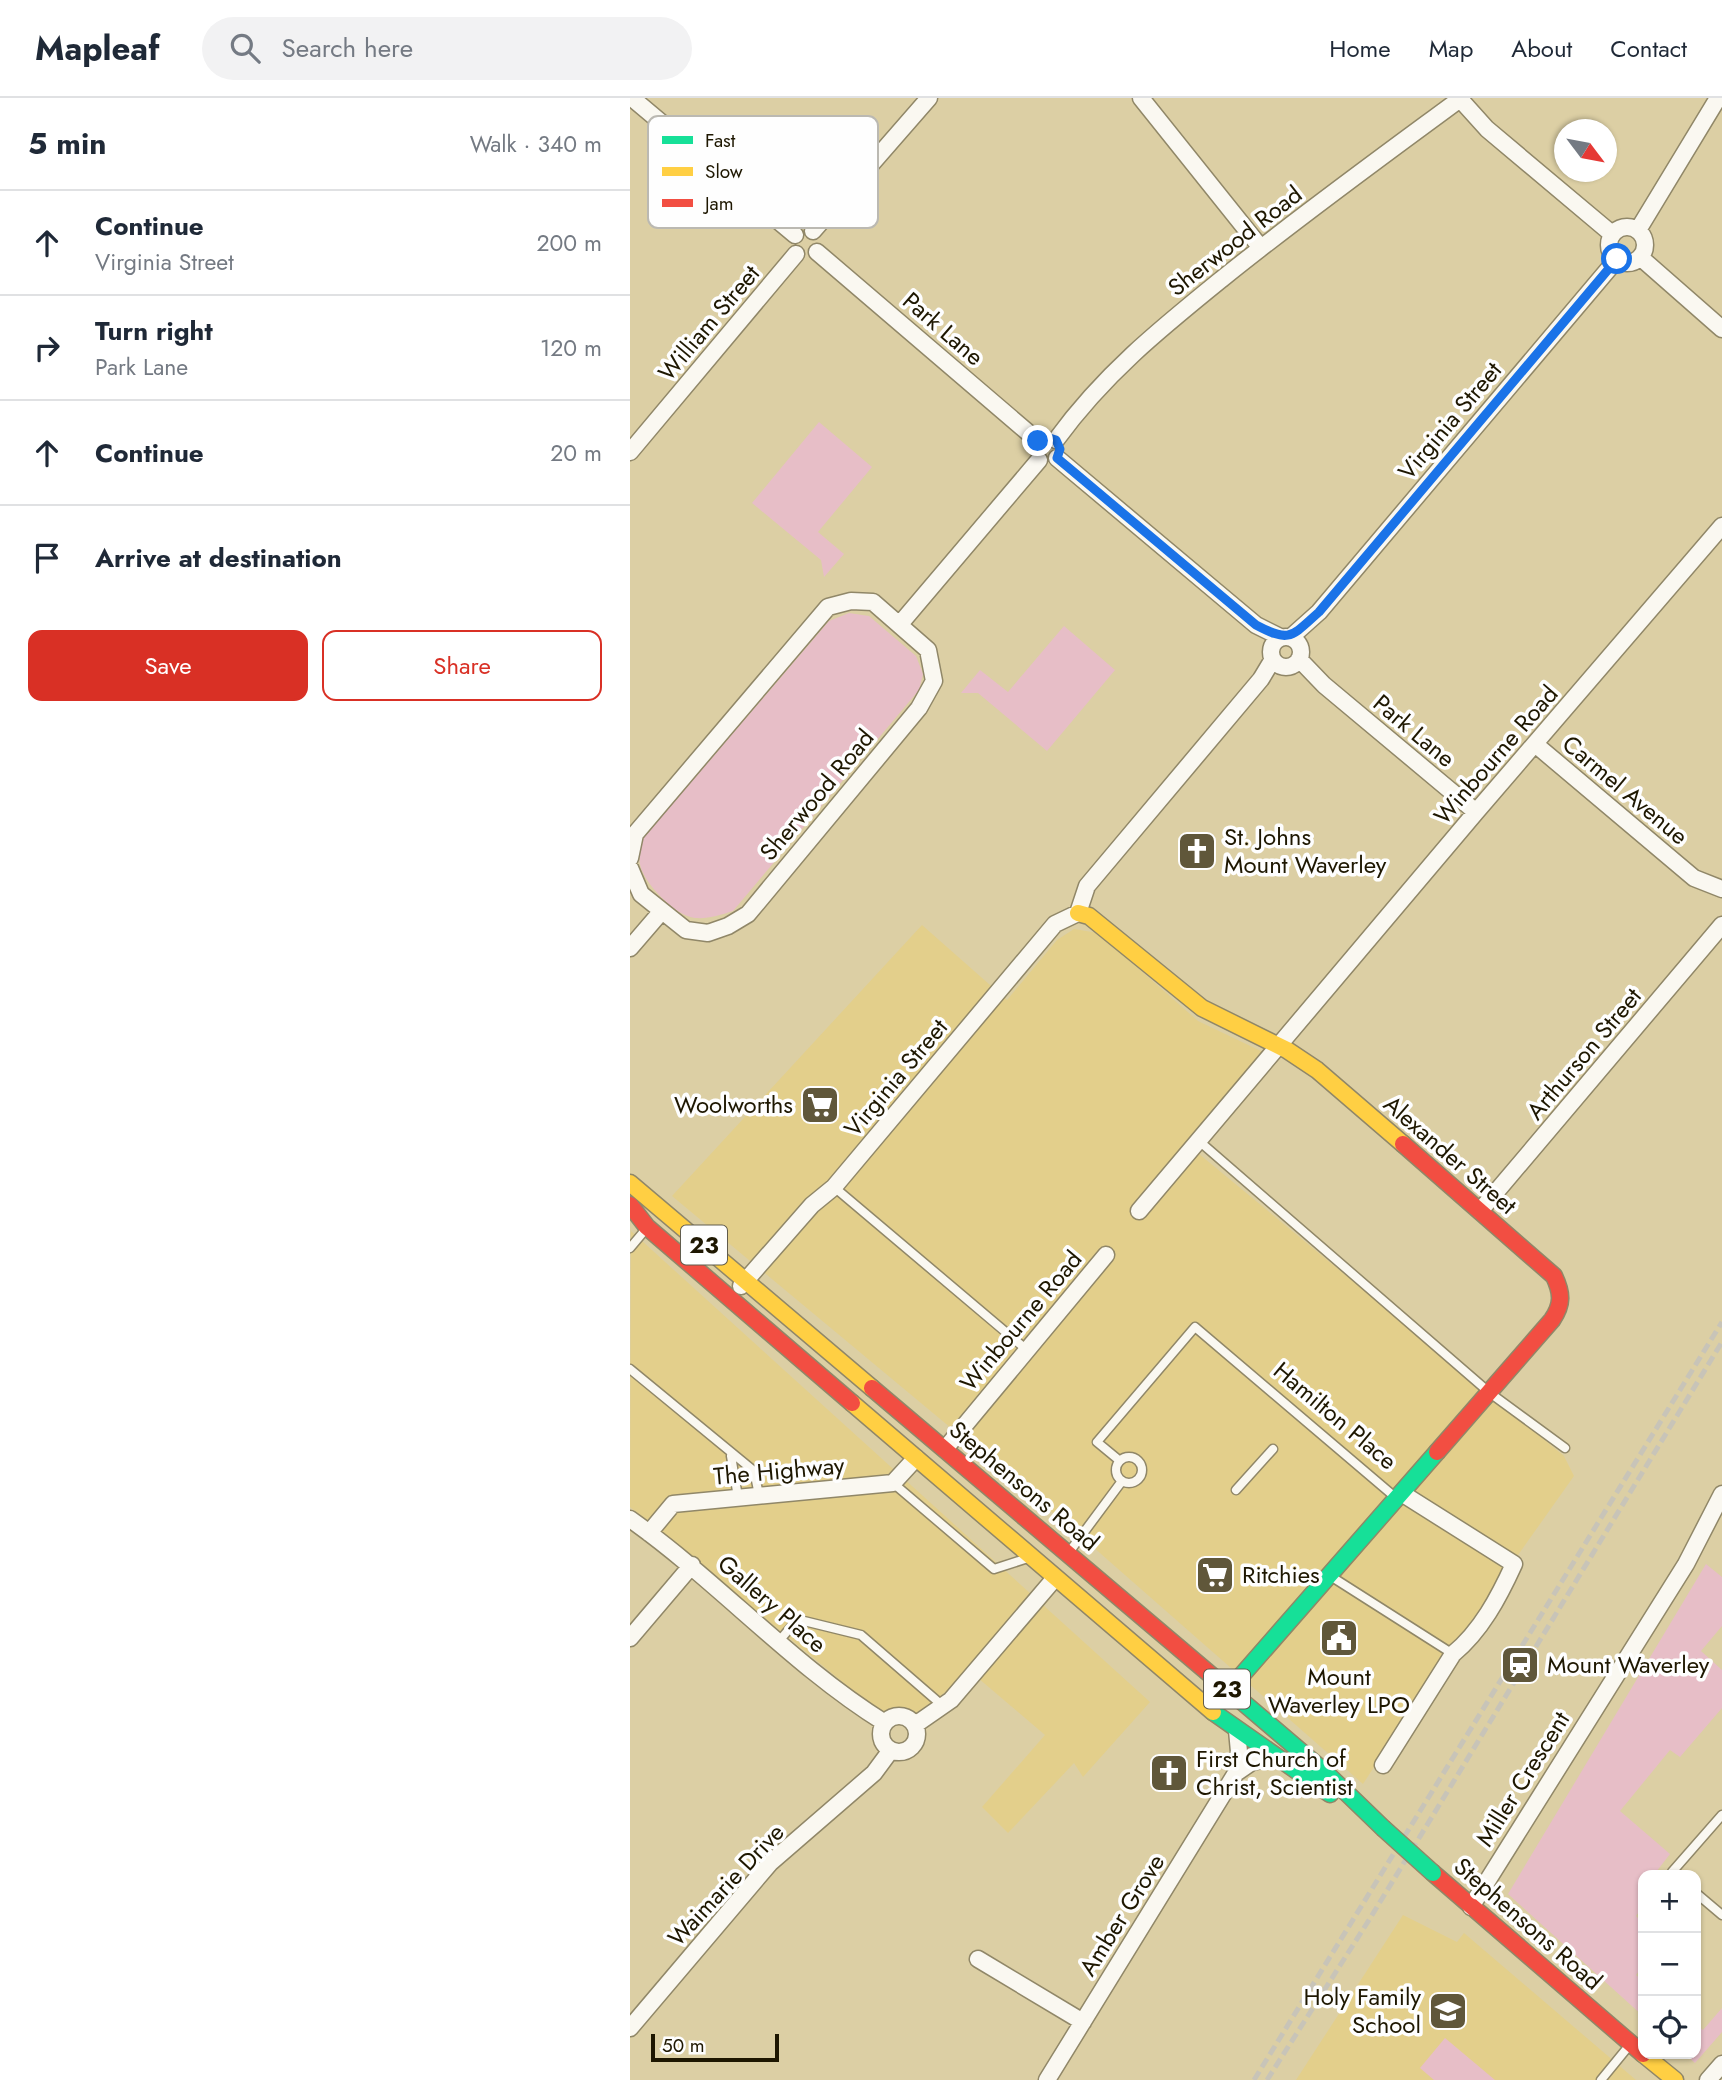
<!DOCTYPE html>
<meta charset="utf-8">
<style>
:root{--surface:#fff;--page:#f2f2f3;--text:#1f2937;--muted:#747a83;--line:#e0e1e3;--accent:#d93025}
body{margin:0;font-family:Jost,sans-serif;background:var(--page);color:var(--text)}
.controls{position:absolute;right:21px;bottom:21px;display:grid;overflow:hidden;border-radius:14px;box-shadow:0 2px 5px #0004}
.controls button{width:63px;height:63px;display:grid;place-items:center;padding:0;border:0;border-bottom:2px solid var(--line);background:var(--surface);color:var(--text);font:35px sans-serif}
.compass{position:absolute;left:924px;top:21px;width:63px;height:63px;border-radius:50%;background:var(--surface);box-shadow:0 2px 5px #0004;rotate:122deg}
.scale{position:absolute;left:21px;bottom:18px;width:128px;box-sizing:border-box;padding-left:7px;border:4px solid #1e1701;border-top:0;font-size:19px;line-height:24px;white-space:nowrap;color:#1e1701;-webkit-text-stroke:5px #fefefe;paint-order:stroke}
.stop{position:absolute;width:21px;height:21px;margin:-16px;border:5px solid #1a73e8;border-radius:50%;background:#fff}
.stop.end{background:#1a73e8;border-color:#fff;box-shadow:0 2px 7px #0008}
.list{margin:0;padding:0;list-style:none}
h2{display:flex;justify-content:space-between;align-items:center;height:91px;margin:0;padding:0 28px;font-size:30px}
h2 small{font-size:23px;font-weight:400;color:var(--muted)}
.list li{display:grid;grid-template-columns:46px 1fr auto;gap:21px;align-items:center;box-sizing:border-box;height:105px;padding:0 28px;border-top:2px solid var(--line)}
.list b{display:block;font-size:26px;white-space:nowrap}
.list p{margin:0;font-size:23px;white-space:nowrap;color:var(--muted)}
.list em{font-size:23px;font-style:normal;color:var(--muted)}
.actions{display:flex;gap:14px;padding:21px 28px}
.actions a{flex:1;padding:16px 0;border:2px solid var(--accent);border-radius:14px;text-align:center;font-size:24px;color:var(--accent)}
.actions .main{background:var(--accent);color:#fff}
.icon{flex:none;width:38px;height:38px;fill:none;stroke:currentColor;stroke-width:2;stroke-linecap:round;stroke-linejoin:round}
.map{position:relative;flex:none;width:1092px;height:1982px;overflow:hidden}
header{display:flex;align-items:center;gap:42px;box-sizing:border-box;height:98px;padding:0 35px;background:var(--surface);border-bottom:2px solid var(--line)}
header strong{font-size:33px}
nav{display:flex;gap:38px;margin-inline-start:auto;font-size:24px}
.search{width:490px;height:63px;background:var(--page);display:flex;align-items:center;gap:18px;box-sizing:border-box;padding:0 24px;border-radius:38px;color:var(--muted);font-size:26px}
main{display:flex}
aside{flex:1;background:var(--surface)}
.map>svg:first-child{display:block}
.built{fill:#e3cf8b}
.green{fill:#e7bec7}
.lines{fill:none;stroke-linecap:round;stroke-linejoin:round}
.lane-casing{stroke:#908768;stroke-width:11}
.street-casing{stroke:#908768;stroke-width:19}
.fast-casing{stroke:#908768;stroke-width:19}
.slow-casing{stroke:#908768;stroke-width:19}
.jam-casing{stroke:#908768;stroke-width:19}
.lane{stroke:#faf8f1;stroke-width:8}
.street{stroke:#faf8f1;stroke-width:16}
.fast{stroke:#16e098;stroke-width:16}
.slow{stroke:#ffcf43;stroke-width:16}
.jam{stroke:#f24e42;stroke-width:16}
.rail{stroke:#c8c4b8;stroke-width:5;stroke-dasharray:10 5;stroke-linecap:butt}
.fast-bridge-casing{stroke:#908768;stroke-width:19;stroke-linecap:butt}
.fast-bridge{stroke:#16e098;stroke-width:16}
.route{stroke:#1a73e8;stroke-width:9}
.labels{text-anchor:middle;stroke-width:7;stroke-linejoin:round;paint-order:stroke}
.shield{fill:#fefefe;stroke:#615c4d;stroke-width:2}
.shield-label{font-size:23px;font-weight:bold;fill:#1e1701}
.street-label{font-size:24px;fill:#1e1701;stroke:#fefefe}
.poi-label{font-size:24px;fill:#1e1701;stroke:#fefefe;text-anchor:start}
.key{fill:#fefefe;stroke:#bbb9b2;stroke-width:2}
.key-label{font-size:19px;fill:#1e1701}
</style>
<header>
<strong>Mapleaf</strong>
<div class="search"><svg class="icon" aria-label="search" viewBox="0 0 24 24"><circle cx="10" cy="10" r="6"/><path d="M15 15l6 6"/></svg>Search here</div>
<nav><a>Home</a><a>Map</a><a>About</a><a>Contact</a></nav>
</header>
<main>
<aside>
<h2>5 min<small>Walk · 340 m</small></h2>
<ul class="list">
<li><svg class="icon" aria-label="ahead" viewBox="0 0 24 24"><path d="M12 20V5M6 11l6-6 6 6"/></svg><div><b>Continue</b><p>Virginia Street</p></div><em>200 m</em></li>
<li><svg class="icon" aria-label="right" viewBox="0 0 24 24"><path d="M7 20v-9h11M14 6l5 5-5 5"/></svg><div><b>Turn right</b><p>Park Lane</p></div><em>120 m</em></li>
<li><svg class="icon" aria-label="ahead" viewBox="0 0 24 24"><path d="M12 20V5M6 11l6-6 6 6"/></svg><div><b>Continue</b></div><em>20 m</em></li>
<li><svg class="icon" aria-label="arrive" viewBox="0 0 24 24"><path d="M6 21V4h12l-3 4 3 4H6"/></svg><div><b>Arrive at destination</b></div></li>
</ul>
<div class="actions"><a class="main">Save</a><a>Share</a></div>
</aside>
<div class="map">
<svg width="1092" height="1982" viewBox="0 0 1092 1982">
<rect width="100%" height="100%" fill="#dccfa4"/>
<path class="built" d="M 292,827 L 377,902 L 427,842 L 444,831 L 468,835 L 568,923 L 635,955 L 557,1046 L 934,1358 L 944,1378 L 815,1560 L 733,1686 L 446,1434 L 42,1098 Z
M 1,1133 L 520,1604 L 453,1679 L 444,1665 L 378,1735 L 352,1709 L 415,1637 L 341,1574 L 287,1616 L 268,1609 L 255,1615 L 232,1600 L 0,1409 Z
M 773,1817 L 827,1844 L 834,1835 L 1006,1982 L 666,1982 Z"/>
<path class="green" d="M 189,324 L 242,369 L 188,434 L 214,456 L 194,479 L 191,462 L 122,405 Z
M 219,515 L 239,518 L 286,558 L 293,576 L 289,592 L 103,813 C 90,817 79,821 65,820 C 46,818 17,788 11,770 C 8,762 11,751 11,743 L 199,523 Z
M 434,528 L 485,572 L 417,653 L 348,595 L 331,595 L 350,572 L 378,594 Z
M 1076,1466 L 1092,1479 L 1092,1528 L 1071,1553 L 1092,1572 L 1092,1610 L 1050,1659 L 1040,1652 L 990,1713 L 1040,1756 L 1026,1774 L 1029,1777 L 1013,1777 L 1013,1808 L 1006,1818 L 1013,1825 L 1013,1868 L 1006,1877 L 1013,1883 L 1013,1918 L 878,1796 Z
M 1092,1910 L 1092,1934 L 1065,1965 L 1055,1956 L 1066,1956 L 1066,1926 L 1073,1932 Z
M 815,1940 L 865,1982 L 804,1982 L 790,1970 Z"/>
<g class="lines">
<defs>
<path id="lane" d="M 569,1043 L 860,1295 L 935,1350
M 204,1089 L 397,1252
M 0,1150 L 16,1131
M 0,1271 L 124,1373 L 129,1397
M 101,1358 L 108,1399
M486 1372a13 13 0 1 1 26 0a13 13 0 1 1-26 0Z
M 490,1363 L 467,1344 L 565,1229 L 765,1399
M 263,1385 L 364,1471 L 398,1460
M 606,1392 L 643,1351
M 440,1453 L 492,1383
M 702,1479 L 823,1556
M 149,1543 L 161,1529 L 174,1523 L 231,1537 L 313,1608
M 1046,1777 L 1042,1774 L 1092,1717
M 1066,1795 L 1092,1817
M 971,1982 L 998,1949"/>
<path id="street" d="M 2,0 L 165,137
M 511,0 L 631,150
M 829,0 L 857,31 L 982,136
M979 147a18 18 0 1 1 36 0a18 18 0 1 1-36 0Z
M 1008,132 L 1088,0
M 183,133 L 299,0
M 187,154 L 408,343
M 1010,159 L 1092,231
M 426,342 C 474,276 530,231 593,180 C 670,118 750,60 830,1
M 0,354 L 166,156
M 427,360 L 626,527 L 650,539
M 270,526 L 409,362
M641 554a15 15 0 1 1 30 0a15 15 0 1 1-30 0Z
M 661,539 L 689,514 L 987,161
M 669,561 L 694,587 L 846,714
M 905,646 L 1064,780 L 1092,791
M 0,760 L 5,736 L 198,509 L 221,503 L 243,504 L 298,552 L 304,583 L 289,610 L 118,816 L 98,828 L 78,835 L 56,832 L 11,796 L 0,770
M 0,850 L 31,814
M 509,1113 L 846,714 L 1092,428
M 850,1113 L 1092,827
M 111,1188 L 182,1107 L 204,1089 L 425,826 L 448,815 L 457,788 L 631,581 L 643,561
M 315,1351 L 476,1157
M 0,1421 C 89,1484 163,1568 255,1625
M 19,1435 L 43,1406 L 263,1385 L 286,1360
M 0,1540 L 62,1467
M251 1636a18 18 0 1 1 36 0a18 18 0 1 1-36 0Z
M 285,1627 L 321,1602 L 425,1480
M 753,1667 L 823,1556 C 851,1533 869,1499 884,1466 L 773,1396
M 606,1675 L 622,1664 L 645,1659
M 841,1809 L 1056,1466 L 1092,1396
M 348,1861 L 453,1924
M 0,1930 L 140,1765 L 244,1675 L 261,1652
M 417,1982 L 606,1675 L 609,1654 L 607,1632
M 1078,1982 L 1092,1966"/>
<path id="fast" d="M 588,1583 L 696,1675 L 753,1730
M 598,1593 L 807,1354
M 583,1614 L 700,1696"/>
<path id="slow" d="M 448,815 L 459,818 L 572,910 L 657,952 L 687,972 L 773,1046
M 0,1085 L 242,1290
M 222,1305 L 583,1614
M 1013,1956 L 1045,1982"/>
<path id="jam" d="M 773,1046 L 924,1178 C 932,1195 933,1206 922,1222 L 807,1354
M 0,1107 L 17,1129 L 222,1305
M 242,1290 L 588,1583
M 803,1775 L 1013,1956"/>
</defs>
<use href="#lane" class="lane-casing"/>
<use href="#street" class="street-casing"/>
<use href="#fast" class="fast-casing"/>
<use href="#slow" class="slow-casing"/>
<use href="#jam" class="jam-casing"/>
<use href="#lane" class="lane"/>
<use href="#street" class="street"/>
<use href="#fast" class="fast"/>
<use href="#slow" class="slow"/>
<use href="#jam" class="jam"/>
<path class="rail" d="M 624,1982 L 1092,1224
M 637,1982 L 739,1822 L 1092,1244"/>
<defs>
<path id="fast-bridge" d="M 753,1730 L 803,1775"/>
</defs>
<use href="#fast-bridge" class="fast-bridge-casing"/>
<use href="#fast-bridge" class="fast-bridge"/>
</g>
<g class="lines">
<path class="route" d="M 408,343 L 416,339 L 426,342 L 430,351 L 427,360 L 439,370 L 626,527 C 660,545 661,539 689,514 L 987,161"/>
</g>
<defs>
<symbol id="church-square" viewBox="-11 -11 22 22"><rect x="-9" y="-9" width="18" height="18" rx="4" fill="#60573a" stroke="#fefefe"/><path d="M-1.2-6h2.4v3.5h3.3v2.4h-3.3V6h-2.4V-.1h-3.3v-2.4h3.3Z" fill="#fff"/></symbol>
<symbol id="supermarket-square" viewBox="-11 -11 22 22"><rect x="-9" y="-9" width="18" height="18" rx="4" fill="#60573a" stroke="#fefefe"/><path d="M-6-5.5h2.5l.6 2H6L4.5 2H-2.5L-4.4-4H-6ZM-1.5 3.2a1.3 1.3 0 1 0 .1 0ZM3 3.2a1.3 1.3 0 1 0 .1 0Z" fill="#fff"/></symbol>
<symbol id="civic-square" viewBox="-11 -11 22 22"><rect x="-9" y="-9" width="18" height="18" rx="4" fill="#60573a" stroke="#fefefe"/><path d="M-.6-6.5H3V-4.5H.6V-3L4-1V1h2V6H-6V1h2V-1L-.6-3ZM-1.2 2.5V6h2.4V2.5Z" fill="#fff"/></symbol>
<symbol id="station-square" viewBox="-11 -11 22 22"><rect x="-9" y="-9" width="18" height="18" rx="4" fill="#60573a" stroke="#fefefe"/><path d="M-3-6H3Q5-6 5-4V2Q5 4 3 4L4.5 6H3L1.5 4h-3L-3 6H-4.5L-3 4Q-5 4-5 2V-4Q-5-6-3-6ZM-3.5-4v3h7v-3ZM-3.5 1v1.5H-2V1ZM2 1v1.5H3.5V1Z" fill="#fff"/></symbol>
<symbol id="school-square" viewBox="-11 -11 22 22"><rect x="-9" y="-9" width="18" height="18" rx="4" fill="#60573a" stroke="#fefefe"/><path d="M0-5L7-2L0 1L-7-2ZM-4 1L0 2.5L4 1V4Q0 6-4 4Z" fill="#fff"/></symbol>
</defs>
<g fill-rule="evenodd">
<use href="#church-square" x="545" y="731" width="44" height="44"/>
<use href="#supermarket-square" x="168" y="985" width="44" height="44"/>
<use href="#supermarket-square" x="563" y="1455" width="44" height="44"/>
<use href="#civic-square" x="687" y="1518" width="44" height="44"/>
<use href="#station-square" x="868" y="1545" width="44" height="44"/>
<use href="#church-square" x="517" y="1653" width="44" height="44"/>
<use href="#school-square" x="796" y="1891" width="44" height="44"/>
</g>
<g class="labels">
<g class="shield">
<rect x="51" y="1127.5" width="46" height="39" rx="5"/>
<rect x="574" y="1571.5" width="46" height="39" rx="5"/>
</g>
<g class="shield-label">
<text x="74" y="1155">23</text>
<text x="597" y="1599">23</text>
</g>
<g class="street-label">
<text transform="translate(605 143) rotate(-38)" y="8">Sherwood Road</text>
<text transform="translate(79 225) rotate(-50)" y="8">William Street</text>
<text transform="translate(313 231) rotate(41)" y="8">Park Lane</text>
<text transform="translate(820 323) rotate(-50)" y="8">Virginia Street</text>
<text transform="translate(784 633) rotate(40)" y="8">Park Lane</text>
<text transform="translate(866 657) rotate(-49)" y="8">Winbourne Road</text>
<text transform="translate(995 692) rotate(40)" y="8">Carmel Avenue</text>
<text transform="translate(187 697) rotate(-50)" y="8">Sherwood Road</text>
<text transform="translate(954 956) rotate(-50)" y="8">Arthurson Street</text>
<text transform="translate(266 980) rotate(-50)" y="8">Virginia Street</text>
<text transform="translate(820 1057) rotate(41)" y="8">Alexander Street</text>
<text transform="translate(391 1223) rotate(-50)" y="8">Winbourne Road</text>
<text transform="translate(705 1318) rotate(40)" y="8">Hamilton Place</text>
<text transform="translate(149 1373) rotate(-5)" y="8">The Highway</text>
<text transform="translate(394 1388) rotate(40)" y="8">Stephensons Road</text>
<text transform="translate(142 1506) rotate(41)" y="8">Gallery Place</text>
<text transform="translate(893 1681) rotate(-58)" y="8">Miller Crescent</text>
<text transform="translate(96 1787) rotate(-47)" y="8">Waimarie Drive</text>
<text transform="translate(492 1817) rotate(-58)" y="8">Amber Grove</text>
<text transform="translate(898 1826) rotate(41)" y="8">Stephensons Road</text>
</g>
<g class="poi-label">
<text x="594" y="747">St. Johns<tspan x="594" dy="28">Mount Waverley</tspan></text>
<text x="163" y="1015" text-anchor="end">Woolworths</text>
<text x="612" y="1485">Ritchies</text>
<text x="917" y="1575">Mount Waverley</text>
<text x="709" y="1587" text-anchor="middle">Mount<tspan x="709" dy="28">Waverley LPO</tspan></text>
<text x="566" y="1669">First Church of<tspan x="566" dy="28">Christ, Scientist</tspan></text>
<text x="791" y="1907" text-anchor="end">Holy Family<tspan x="791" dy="28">School</tspan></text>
</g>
</g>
<rect x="18" y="18" width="230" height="112" rx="10" class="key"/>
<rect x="32" y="38" width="31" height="8" fill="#16e098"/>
<rect x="32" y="69" width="31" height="9" fill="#ffcf43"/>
<rect x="32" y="101" width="31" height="8" fill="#f24e42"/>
<g class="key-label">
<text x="75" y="49">Fast</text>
<text x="75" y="80">Slow</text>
<text x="75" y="112">Jam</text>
</g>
</svg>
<div class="controls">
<button>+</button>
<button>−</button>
<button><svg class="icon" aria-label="locate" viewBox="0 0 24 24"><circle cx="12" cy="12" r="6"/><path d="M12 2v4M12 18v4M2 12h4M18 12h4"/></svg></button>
</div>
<svg class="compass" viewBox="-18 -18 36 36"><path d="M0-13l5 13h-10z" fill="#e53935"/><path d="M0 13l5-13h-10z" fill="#747a83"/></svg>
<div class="scale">50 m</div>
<div class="stop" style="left:987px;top:161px"></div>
<div class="stop end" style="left:408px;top:343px"></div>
</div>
</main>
